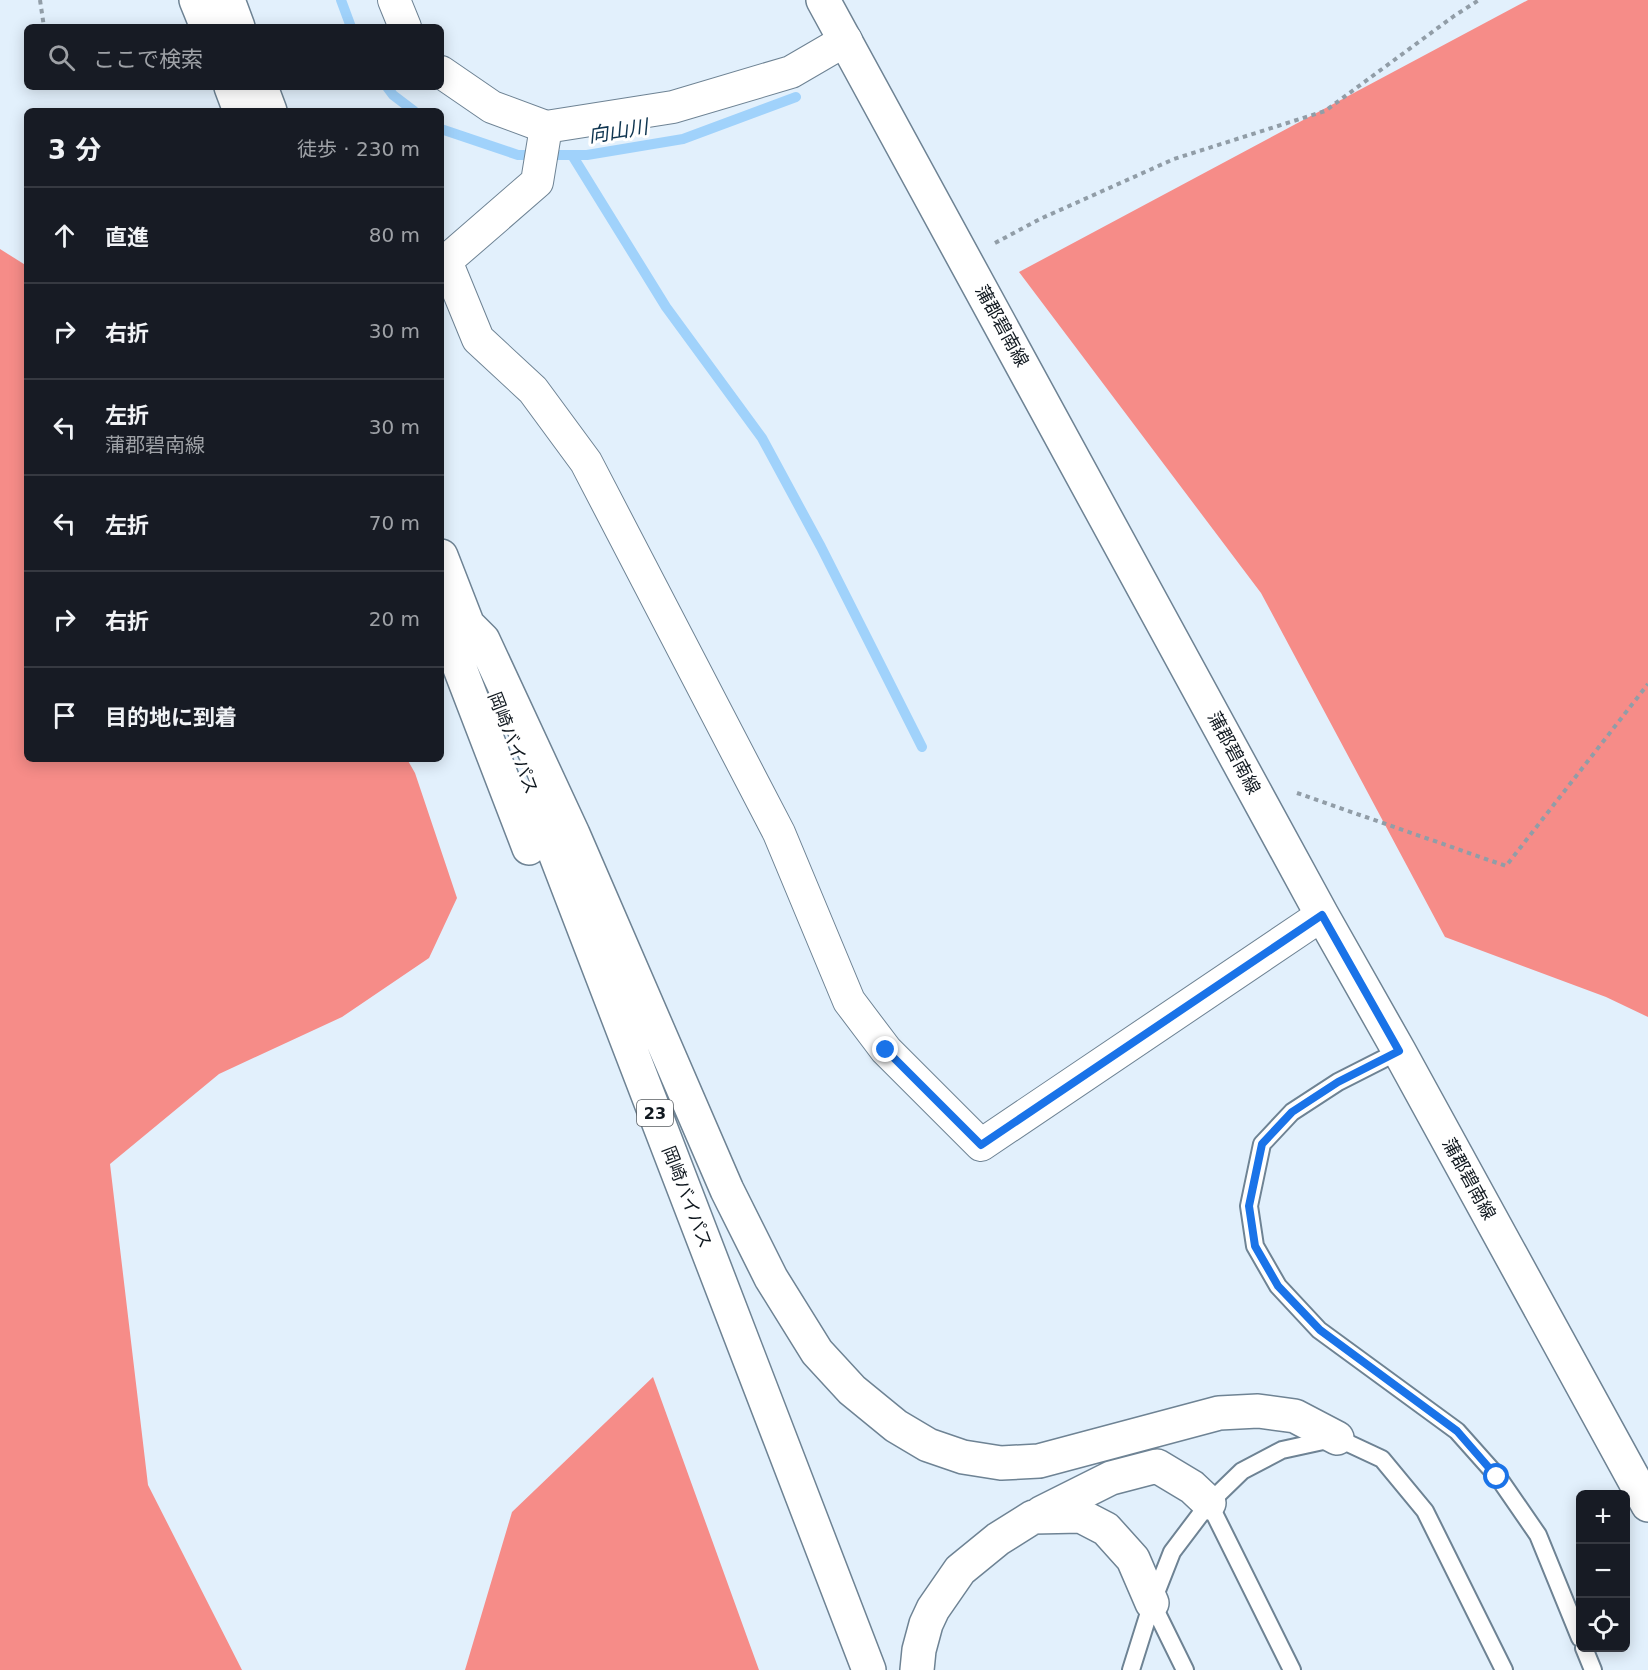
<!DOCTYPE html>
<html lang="ja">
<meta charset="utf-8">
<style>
:root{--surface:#171b24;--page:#20242c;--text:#f1f3f6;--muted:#9ea1a6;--line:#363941}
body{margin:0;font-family:"DejaVu Sans","Noto Sans JP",sans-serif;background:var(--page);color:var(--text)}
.controls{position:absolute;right:18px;bottom:18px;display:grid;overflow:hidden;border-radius:9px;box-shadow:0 3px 15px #0003}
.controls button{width:54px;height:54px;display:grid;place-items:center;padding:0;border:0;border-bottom:2px solid var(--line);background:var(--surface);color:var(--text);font:30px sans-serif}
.stop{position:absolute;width:18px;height:18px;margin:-14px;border:4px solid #1a73e8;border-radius:50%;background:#fff}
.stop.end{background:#1a73e8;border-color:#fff;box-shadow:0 2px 6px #0008}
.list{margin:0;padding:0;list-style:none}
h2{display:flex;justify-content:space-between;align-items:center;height:78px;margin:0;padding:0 24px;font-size:26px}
h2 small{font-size:20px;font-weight:400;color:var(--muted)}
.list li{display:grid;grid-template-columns:39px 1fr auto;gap:18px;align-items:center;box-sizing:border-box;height:96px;padding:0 24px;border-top:2px solid var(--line)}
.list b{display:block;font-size:22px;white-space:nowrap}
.list p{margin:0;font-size:20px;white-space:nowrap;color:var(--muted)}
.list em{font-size:20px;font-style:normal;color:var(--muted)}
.icon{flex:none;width:33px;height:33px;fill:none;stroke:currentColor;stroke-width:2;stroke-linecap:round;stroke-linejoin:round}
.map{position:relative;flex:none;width:1648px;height:1670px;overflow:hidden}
.search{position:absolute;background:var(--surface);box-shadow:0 3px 15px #0003;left:24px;top:24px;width:420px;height:66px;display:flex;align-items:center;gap:15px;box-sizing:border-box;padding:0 21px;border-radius:9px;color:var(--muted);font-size:22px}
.panel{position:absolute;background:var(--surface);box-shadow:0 3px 15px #0003;left:24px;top:108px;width:420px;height:654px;border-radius:9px}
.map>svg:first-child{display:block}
.forest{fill:#f68c88}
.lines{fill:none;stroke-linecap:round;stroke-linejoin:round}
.stream{stroke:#a0d2fb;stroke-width:10}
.service-casing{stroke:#6e8394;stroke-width:20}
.minor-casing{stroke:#6e8394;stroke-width:34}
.secondary-casing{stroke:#6e8394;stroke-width:36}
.trunk-casing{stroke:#6e8394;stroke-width:36}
.path{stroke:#919da7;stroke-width:4;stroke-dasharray:4.5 4.5;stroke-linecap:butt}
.service{stroke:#fff;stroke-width:16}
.minor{stroke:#fff;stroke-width:32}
.secondary{stroke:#fff;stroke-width:33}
.trunk{stroke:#fff;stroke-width:33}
.route{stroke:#1a73e8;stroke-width:8}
.labels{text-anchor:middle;stroke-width:6;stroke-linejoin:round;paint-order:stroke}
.shield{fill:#fff;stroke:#585d62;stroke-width:1.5}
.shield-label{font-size:16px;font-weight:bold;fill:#10181f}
.street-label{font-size:18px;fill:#10181f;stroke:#fff}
.water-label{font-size:20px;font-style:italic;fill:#0f3550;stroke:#fff}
</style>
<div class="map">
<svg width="1648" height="1670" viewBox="0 0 1648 1670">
<rect width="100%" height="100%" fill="#e2f0fc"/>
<path class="forest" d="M 1528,0 L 1648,0 L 1648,1017 L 1606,997 L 1445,937 L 1261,593 L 1019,272 Z
M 0,249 L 27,266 L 27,759 L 407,759 L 415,773 L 457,898 L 429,958 L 342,1017 L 219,1074 L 110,1164 L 148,1485 L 242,1670 L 0,1670 Z
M 653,1377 L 759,1670 L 465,1670 L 512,1512 Z"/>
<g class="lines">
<path class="stream" d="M 341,0 L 351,27
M 387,87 L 393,95 L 414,111
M 441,129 L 518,155 L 587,155 L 683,139 L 796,97
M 572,155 L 666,307 L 762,438 L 821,547 L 922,747"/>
<defs>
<path id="service" d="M 1399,1051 L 1338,1082 L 1292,1112 L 1262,1144 L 1249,1206 L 1255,1246 L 1278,1286 L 1319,1330 L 1457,1431 L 1498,1477 L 1538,1535 L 1580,1638
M 1209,1503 L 1292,1670
M 1152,1603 L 1185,1670
M 1584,1648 L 1593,1670
M 1131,1670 L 1152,1603 L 1172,1552 L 1209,1503 L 1242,1471 L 1282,1450 L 1337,1438 L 1382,1459 L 1425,1511 L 1504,1670"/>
<path id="minor" d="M 394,0 L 405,27
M 441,72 L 492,107 L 546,127 L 673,107 L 791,72 L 846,40
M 546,127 L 537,182 L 446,261 L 478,339 L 533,390 L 586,462 L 779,833 L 849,1001 L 886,1050 L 981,1145 L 1322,915"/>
<path id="secondary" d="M 823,0 L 1322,915 L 1399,1051 L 1648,1505"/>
<path id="trunk" d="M 196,0 L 207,27
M 228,0 L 238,27
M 231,87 L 240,111
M 261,87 L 270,111
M 441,556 L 476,646
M 441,619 L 529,848
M 468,625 L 483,640 L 573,834 L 727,1190 L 771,1278 L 817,1352 L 852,1390 L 896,1426 L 928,1445 L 963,1457 L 1001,1463 L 1039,1461 L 1219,1413 L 1258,1411 L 1295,1416 L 1337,1438
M 535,801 L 869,1670
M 1041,1513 L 1111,1478 L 1157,1466 L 1192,1487 L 1209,1503
M 917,1670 L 919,1650 L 926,1624 L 933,1609 L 960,1570 L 998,1539 L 1033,1517 L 1081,1516 L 1106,1529 L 1133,1559 L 1152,1603"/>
</defs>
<use href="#service" class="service-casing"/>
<use href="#minor" class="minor-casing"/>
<use href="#secondary" class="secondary-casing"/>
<use href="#trunk" class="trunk-casing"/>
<path class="path" d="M 40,0 L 44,27
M 995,243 L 1040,219 L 1174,159 L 1325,111 L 1454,16 L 1479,0
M 1297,793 L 1506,866 L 1648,684"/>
<use href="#service" class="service"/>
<use href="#minor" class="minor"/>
<use href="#secondary" class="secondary"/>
<use href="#trunk" class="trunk"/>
</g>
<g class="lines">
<path class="route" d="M 886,1050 L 981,1145 L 1322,915 L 1399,1051 L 1338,1082 L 1292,1112 L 1262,1144 L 1249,1206 L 1255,1246 L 1278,1286 L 1320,1330 L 1457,1431 L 1497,1477"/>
</g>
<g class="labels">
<rect class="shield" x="637" y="1100" width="36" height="26" rx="4.5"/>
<g class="shield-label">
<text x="655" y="1119">23</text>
</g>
<g class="street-label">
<text transform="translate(1002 326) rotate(61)" y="6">蒲郡碧南線</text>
<text transform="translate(513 743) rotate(69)" y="6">岡崎バイパス</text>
<text transform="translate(1234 753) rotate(62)" y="6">蒲郡碧南線</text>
<text transform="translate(1469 1179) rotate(61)" y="6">蒲郡碧南線</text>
<text transform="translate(687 1197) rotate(69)" y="6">岡崎バイパス</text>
</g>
<g class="water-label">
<text transform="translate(618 131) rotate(-9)" y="7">向山川</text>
</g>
</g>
</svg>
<div class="controls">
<button>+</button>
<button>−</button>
<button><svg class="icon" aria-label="locate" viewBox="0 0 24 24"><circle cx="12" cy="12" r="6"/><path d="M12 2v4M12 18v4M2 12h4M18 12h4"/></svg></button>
</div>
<div class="stop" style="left:1497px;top:1477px"></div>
<div class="stop end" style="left:886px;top:1050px"></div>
<div class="search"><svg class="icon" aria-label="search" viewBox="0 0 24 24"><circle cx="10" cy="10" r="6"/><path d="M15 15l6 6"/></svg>ここで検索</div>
<section class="panel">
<h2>3 分<small>徒歩 · 230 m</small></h2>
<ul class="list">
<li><svg class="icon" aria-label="ahead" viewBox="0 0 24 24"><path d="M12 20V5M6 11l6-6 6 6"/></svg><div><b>直進</b></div><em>80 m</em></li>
<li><svg class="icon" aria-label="right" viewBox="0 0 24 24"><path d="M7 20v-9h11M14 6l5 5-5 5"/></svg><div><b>右折</b></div><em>30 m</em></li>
<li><svg class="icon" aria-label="left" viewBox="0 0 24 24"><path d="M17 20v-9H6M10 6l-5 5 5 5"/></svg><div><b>左折</b><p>蒲郡碧南線</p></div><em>30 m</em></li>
<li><svg class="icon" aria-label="left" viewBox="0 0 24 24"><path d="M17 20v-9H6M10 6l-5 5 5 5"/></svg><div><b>左折</b></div><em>70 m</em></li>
<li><svg class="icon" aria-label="right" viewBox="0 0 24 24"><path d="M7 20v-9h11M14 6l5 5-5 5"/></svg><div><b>右折</b></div><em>20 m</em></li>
<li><svg class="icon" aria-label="arrive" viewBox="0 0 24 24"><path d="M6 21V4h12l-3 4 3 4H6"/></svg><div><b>目的地に到着</b></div></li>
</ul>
</section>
</div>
